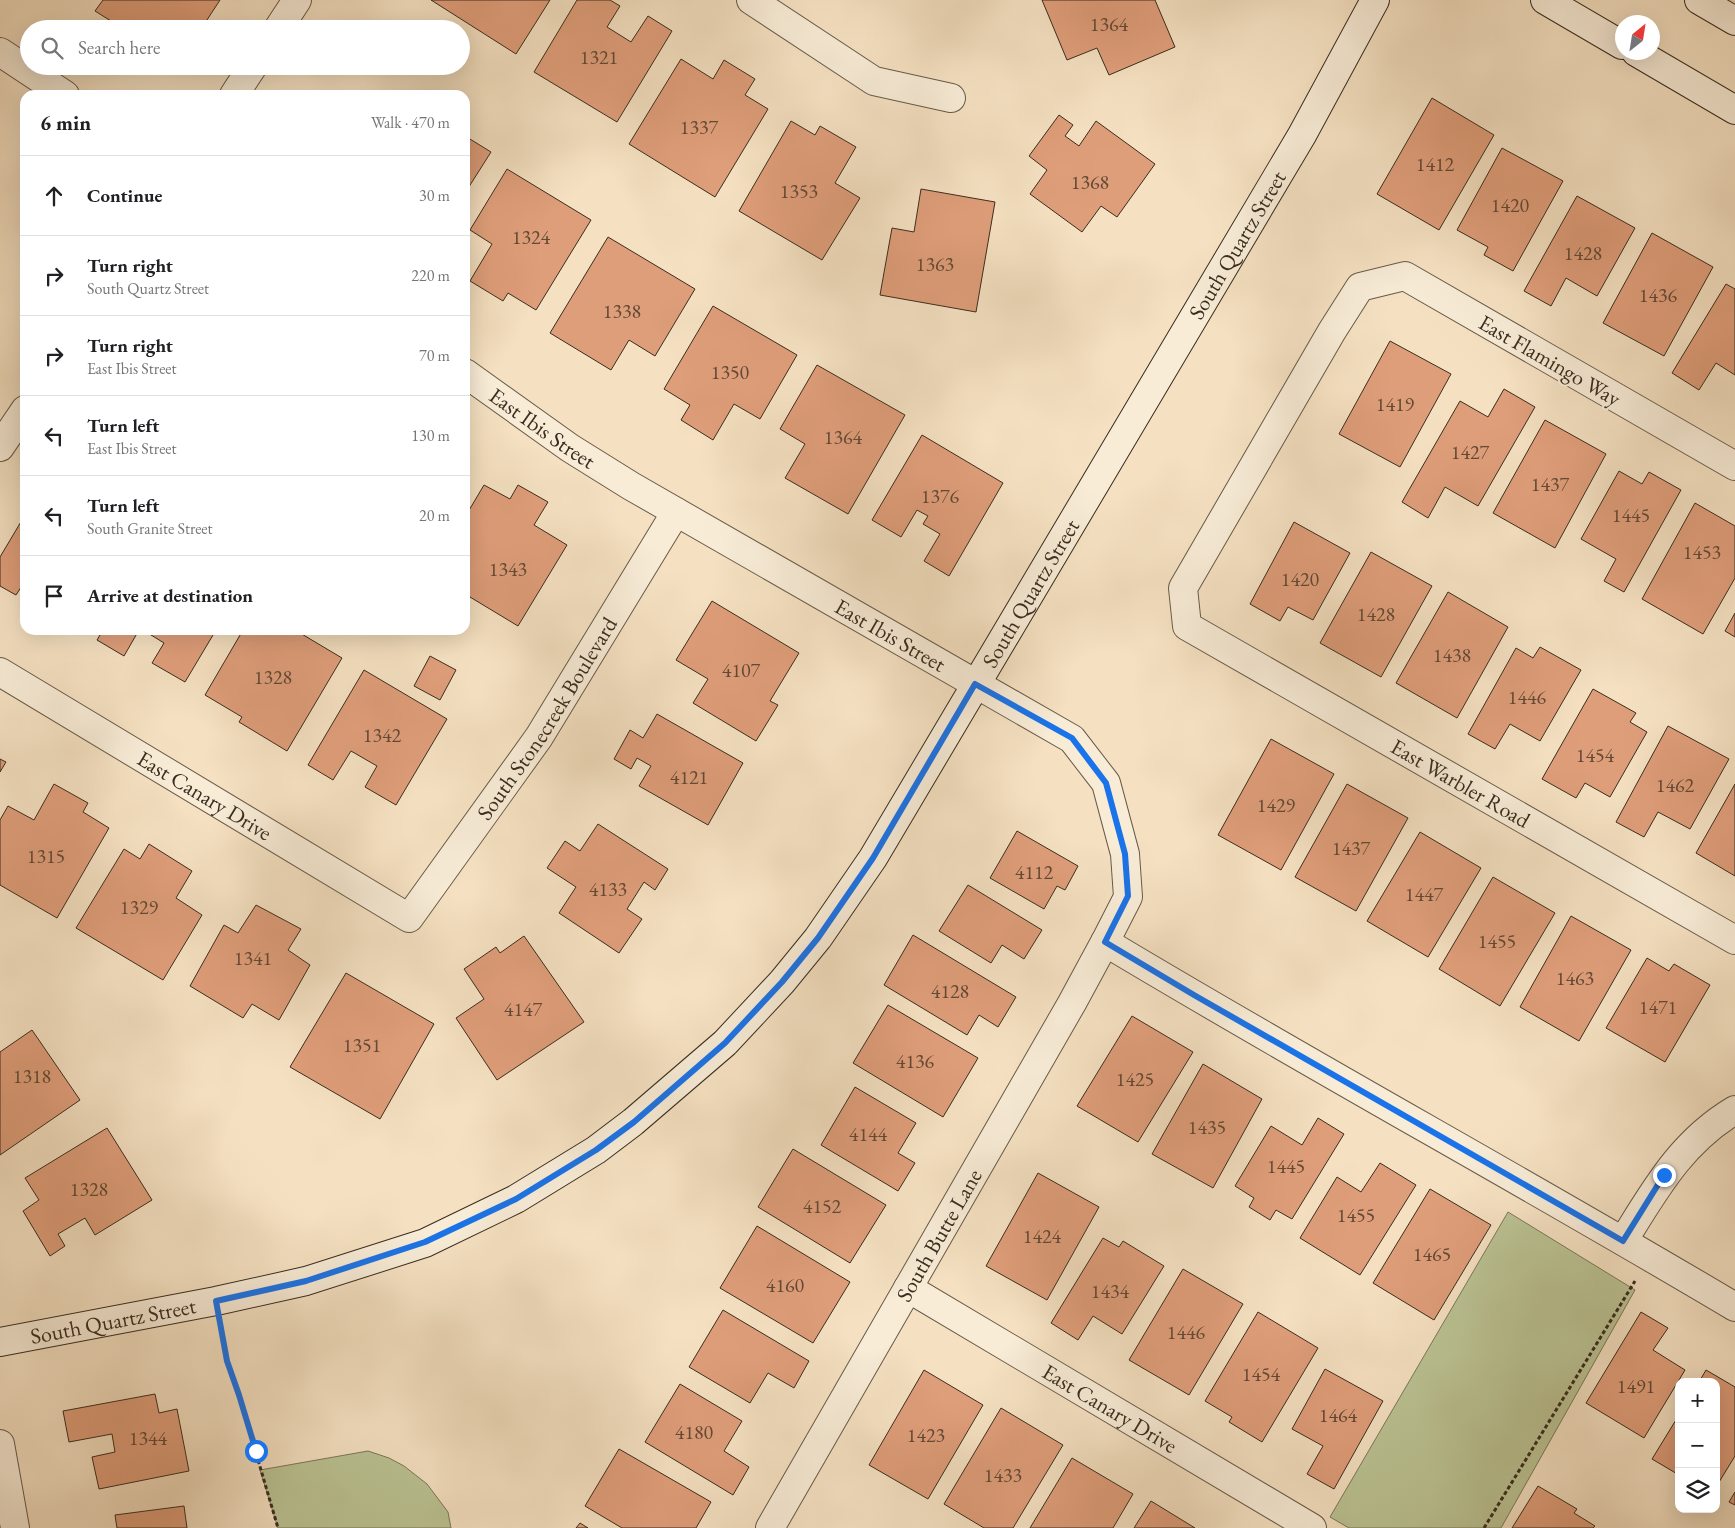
<!DOCTYPE html>
<meta charset="utf-8">
<style>
:root{--surface:#fff;--page:#f2f2f2;--text:#202124;--muted:#757577;--line:#e0e0e0}
body{margin:0;font-family:"EB Garamond",serif;background:var(--page);color:var(--text)}
.controls{position:absolute;right:15px;bottom:15px;display:grid;overflow:hidden;border-radius:10px;box-shadow:0 5px 20px #0002}
.controls button{width:45px;height:45px;display:grid;place-items:center;padding:0;border:0;border-bottom:1px solid var(--line);background:var(--surface);color:var(--text);font:25px sans-serif}
.compass{position:absolute;left:1615px;top:15px;width:45px;height:45px;border-radius:50%;background:var(--surface);box-shadow:0 5px 20px #0002;rotate:30deg}
.stop{position:absolute;width:15px;height:15px;margin:-11px;border:4px solid #1a73e8;border-radius:50%;background:#fff}
.stop.end{background:#1a73e8;border-color:#fff;box-shadow:0 1px 5px #0008}
.list{margin:0;padding:0;list-style:none}
h2{display:flex;justify-content:space-between;align-items:center;height:65px;margin:0;padding:0 20px;font-size:21px}
h2 small{font-size:16px;font-weight:400;color:var(--muted)}
.list li{display:grid;grid-template-columns:32px 1fr auto;gap:15px;align-items:center;box-sizing:border-box;height:80px;padding:0 20px;border-top:1px solid var(--line)}
.list b{display:block;font-size:19px;white-space:nowrap}
.list p{margin:0;font-size:16px;white-space:nowrap;color:var(--muted)}
.list em{font-size:16px;font-style:normal;color:var(--muted)}
.icon{flex:none;width:28px;height:28px;fill:none;stroke:currentColor;stroke-width:2;stroke-linecap:round;stroke-linejoin:round}
.map{position:relative;flex:none;width:1735px;height:1528px;overflow:hidden}
.search{position:absolute;background:var(--surface);box-shadow:0 5px 20px #0002;left:20px;top:20px;width:450px;height:55px;display:flex;align-items:center;gap:12px;box-sizing:border-box;padding:0 18px;border-radius:28px;color:var(--muted);font-size:19px}
.panel{position:absolute;background:var(--surface);box-shadow:0 5px 20px #0002;left:20px;top:90px;width:450px;height:545px;border-radius:15px}
.map>svg:first-child{display:block}
.green{fill:#bbc394;stroke:#7a785a}
.building{fill:#df9e7a;stroke:#392d1f}
.lines{fill:none;stroke-linecap:round;stroke-linejoin:round}
.street-casing{stroke:#685a48;stroke-width:30}
.secondary-casing{stroke:#392d1f;stroke-width:30}
.path{stroke:#392d1f;stroke-width:3;stroke-dasharray:4 2.5;stroke-linecap:butt}
.street{stroke:#f8ecd7;stroke-width:28}
.secondary{stroke:#f8ecd7;stroke-width:28}
.route{stroke:#1a73e8;stroke-width:6}
.labels{text-anchor:middle;stroke-width:4.5;stroke-linejoin:round;paint-order:stroke}
.number-label{font-size:20px;fill:#624936}
.street-label{font-size:22px;fill:#392d1f;stroke:#f8ecd7}
</style>
<div class="map">
<svg width="1735" height="1528" viewBox="0 0 1735 1528">
<rect width="100%" height="100%" fill="#f5e1c2"/>
<filter id="stains"><feTurbulence type="fractalNoise" baseFrequency=".004" numOctaves="4"/><feColorMatrix values="0 0 0 0 .2 0 0 0 0 .09 0 0 0 0 .02 0 0 0 .5 -.17"/></filter>
<radialGradient id="worn" r=".72"><stop offset=".6" stop-color="#630" stop-opacity="0"/><stop offset="1" stop-color="#630" stop-opacity=".3"/></radialGradient>
<path class="green" d="M 1508,1212 L 1635,1290 L 1501,1528 L 1349,1528 L 1330,1517 Z
M 368,1451 L 389,1458 L 404,1466 L 427,1484 L 448,1512 L 451,1528 L 278,1528 L 260,1470 Z"/>
<path class="building" d="M 103,0 L 220,0 L 201,29 L 117,29 L 119,26 L 95,11 Z
M 431,0 L 550,0 L 516,54 Z
M 577,0 L 610,0 L 620,6 L 607,27 L 631,42 L 648,16 L 672,31 L 617,122 L 534,72 Z
M 1042,0 L 1155,0 L 1175,47 L 1109,75 L 1097,48 L 1067,60 Z
M 681,59 L 713,79 L 724,60 L 755,79 L 745,95 L 768,109 L 715,197 L 629,144 Z
M 1432,98 L 1494,135 L 1439,230 L 1377,194 Z
M 1059,115 L 1073,125 L 1065,136 L 1079,146 L 1096,121 L 1155,164 L 1117,217 L 1101,206 L 1082,232 L 1030,194 L 1047,170 L 1029,156 Z
M 791,121 L 815,135 L 820,126 L 856,147 L 835,183 L 860,198 L 822,260 L 739,211 Z
M 465,136 L 491,152 L 465,193 Z
M 1502,148 L 1563,181 L 1513,271 L 1484,255 L 1488,247 L 1457,230 Z
M 507,169 L 591,220 L 536,310 L 508,293 L 503,301 L 470,281 L 492,244 L 470,230 Z
M 921,189 L 995,202 L 976,312 L 880,295 L 892,228 L 914,232 Z
M 1577,196 L 1635,228 L 1597,296 L 1566,278 L 1551,306 L 1524,291 Z
M 1652,233 L 1713,267 L 1664,356 L 1603,323 Z
M 608,237 L 695,289 L 655,356 L 629,340 L 611,370 L 550,333 Z
M 1726,284 L 1735,289 L 1735,375 L 1716,363 L 1699,390 L 1672,373 Z
M 713,306 L 797,355 L 760,419 L 734,404 L 713,440 L 681,420 L 690,405 L 664,389 Z
M 1390,341 L 1451,374 L 1400,467 L 1339,434 Z
M 817,365 L 905,415 L 848,514 L 785,478 L 805,444 L 780,429 Z
M 1504,389 L 1535,407 L 1478,506 L 1445,487 L 1428,518 L 1402,502 L 1460,401 L 1488,417 Z
M 1545,420 L 1606,454 L 1555,548 L 1493,513 Z
M 922,435 L 1003,483 L 949,576 L 924,561 L 940,534 L 923,524 L 928,516 L 917,510 L 901,537 L 872,520 Z
M 1619,471 L 1642,484 L 1649,472 L 1681,490 L 1624,592 L 1604,581 L 1616,559 L 1581,539 Z
M 484,485 L 510,499 L 518,485 L 548,502 L 534,525 L 567,545 L 518,626 L 465,594 L 465,517 Z
M 1695,503 L 1735,526 L 1735,578 L 1703,634 L 1642,599 Z
M 25,515 L 25,581 L 16,595 L 0,586 L 0,557 Z
M 1294,522 L 1350,553 L 1313,620 L 1288,607 L 1280,621 L 1250,604 Z
M 1371,552 L 1432,586 L 1381,677 L 1320,643 Z
M 1448,592 L 1508,627 L 1457,718 L 1396,683 Z
M 712,601 L 799,653 L 770,701 L 778,705 L 756,741 L 693,703 L 708,679 L 676,660 Z
M 1735,613 L 1735,637 L 1725,631 Z
M 103,630 L 139,630 L 124,656 L 97,640 Z
M 143,630 L 216,630 L 185,682 L 152,663 L 164,643 Z
M 243,630 L 295,630 L 342,658 L 287,751 L 239,722 L 242,717 L 205,695 Z
M 1540,647 L 1581,670 L 1540,741 L 1510,724 L 1495,749 L 1468,734 L 1516,648 L 1533,658 Z
M 430,656 L 456,670 L 440,700 L 414,686 Z
M 364,670 L 447,719 L 396,805 L 365,787 L 377,766 L 351,751 L 333,780 L 308,765 Z
M 1593,689 L 1636,713 L 1630,722 L 1647,732 L 1610,797 L 1585,783 L 1576,798 L 1542,779 Z
M 657,714 L 743,763 L 708,825 L 639,786 L 651,766 L 637,758 L 631,769 L 614,759 L 630,730 L 643,738 Z
M 1668,726 L 1729,759 L 1690,829 L 1658,812 L 1644,837 L 1616,822 Z
M 1271,739 L 1334,774 L 1281,870 L 1218,835 Z
M 0,759 L 6,762 L 0,772 Z
M 54,784 L 88,803 L 83,812 L 109,828 L 57,918 L 0,885 L 0,820 L 8,806 L 34,820 Z
M 1347,784 L 1408,818 L 1356,911 L 1295,877 Z
M 1735,784 L 1735,876 L 1696,853 Z
M 598,824 L 668,869 L 655,890 L 644,882 L 627,909 L 642,919 L 619,953 L 559,913 L 576,887 L 547,868 L 565,841 L 580,851 Z
M 1017,831 L 1078,866 L 1065,890 L 1057,886 L 1044,909 L 990,878 Z
M 1420,832 L 1481,868 L 1428,957 L 1367,921 Z
M 149,844 L 192,871 L 176,898 L 202,915 L 163,980 L 76,928 L 124,849 L 140,859 Z
M 1493,877 L 1555,913 L 1500,1006 L 1439,969 Z
M 968,885 L 1042,930 L 1024,959 L 1002,945 L 991,963 L 939,931 Z
M 256,905 L 301,929 L 288,950 L 310,965 L 279,1020 L 252,1004 L 243,1018 L 190,986 L 224,925 L 238,933 Z
M 1571,916 L 1631,950 L 1579,1041 L 1520,1007 Z
M 913,935 L 1016,997 L 998,1027 L 979,1015 L 967,1035 L 884,985 Z
M 524,936 L 584,1022 L 497,1080 L 456,1018 L 484,999 L 464,969 L 496,947 L 500,953 Z
M 1647,958 L 1669,971 L 1674,964 L 1710,985 L 1665,1062 L 1606,1028 Z
M 346,973 L 434,1024 L 380,1119 L 290,1067 Z
M 888,1005 L 978,1058 L 943,1117 L 853,1063 Z
M 1132,1016 L 1193,1052 L 1138,1142 L 1077,1106 Z
M 32,1030 L 80,1100 L 0,1155 L 0,1052 Z
M 1203,1064 L 1262,1099 L 1213,1188 L 1152,1154 Z
M 855,1087 L 916,1123 L 898,1153 L 915,1163 L 898,1191 L 821,1145 Z
M 1318,1118 L 1344,1134 L 1292,1219 L 1276,1210 L 1270,1220 L 1249,1207 L 1254,1198 L 1235,1186 L 1271,1126 L 1302,1145 Z
M 107,1128 L 152,1200 L 95,1235 L 85,1218 L 58,1234 L 65,1246 L 50,1256 L 23,1211 L 39,1200 L 25,1178 Z
M 793,1149 L 886,1205 L 850,1263 L 758,1207 Z
M 1380,1163 L 1416,1185 L 1360,1275 L 1300,1238 L 1337,1177 L 1361,1192 Z
M 1038,1173 L 1099,1207 L 1047,1300 L 986,1266 Z
M 1430,1189 L 1491,1225 L 1434,1320 L 1373,1283 Z
M 757,1226 L 850,1282 L 813,1343 L 720,1288 Z
M 1103,1238 L 1119,1247 L 1123,1241 L 1164,1266 L 1122,1334 L 1093,1316 L 1078,1340 L 1051,1323 Z
M 1183,1269 L 1243,1304 L 1189,1395 L 1129,1360 Z
M 723,1310 L 809,1361 L 794,1388 L 768,1373 L 750,1403 L 689,1367 Z
M 1258,1312 L 1318,1348 L 1262,1442 L 1229,1422 L 1232,1417 L 1205,1401 Z
M 1641,1312 L 1668,1328 L 1653,1350 L 1685,1370 L 1644,1438 L 1586,1403 Z
M 1325,1369 L 1383,1401 L 1334,1489 L 1307,1474 L 1323,1446 L 1292,1429 Z
M 924,1370 L 983,1405 L 928,1499 L 869,1465 Z
M 1706,1370 L 1735,1387 L 1735,1456 L 1716,1487 L 1716,1382 L 1699,1382 Z
M 680,1384 L 742,1421 L 724,1451 L 749,1467 L 733,1495 L 645,1442 Z
M 155,1394 L 159,1413 L 177,1409 L 189,1471 L 99,1489 L 92,1457 L 115,1452 L 112,1434 L 69,1442 L 63,1411 Z
M 1001,1408 L 1063,1445 L 1013,1528 L 984,1528 L 944,1504 Z
M 1679,1415 L 1679,1475 L 1652,1459 Z
M 619,1449 L 711,1502 L 696,1528 L 622,1528 L 585,1506 Z
M 1072,1458 L 1133,1494 L 1113,1528 L 1030,1528 Z
M 1538,1486 L 1577,1509 L 1574,1513 L 1595,1526 L 1593,1528 L 1512,1528 Z
M 1735,1492 L 1735,1505 L 1729,1502 Z
M 1151,1501 L 1195,1528 L 1134,1528 Z
M 184,1506 L 187,1528 L 117,1528 L 115,1515 Z
M 580,1523 L 588,1528 L 576,1528 Z"/>
<g class="lines">
<defs>
<g id="street">
<path d="M 751,0 L 874,81 L 951,98"/>
<path d="M 278,29 L 297,0"/>
<path d="M 0,52 L 65,95"/>
<path d="M 234,95 L 253,66"/>
<path id="s1" d="M 465,373 L 570,448 L 631,486 L 1072,739 L 1106,783 L 1125,854 L 1128,897 L 1105,942 C 1313,1067 1527,1183 1735,1307"/>
<path d="M 0,447 L 25,410"/>
<path id="s2" d="M 1735,466 L 1405,276 L 1360,287 L 1332,331 L 1183,588 L 1187,626 L 1735,940"/>
<path id="s3" d="M 0,672 L 409,918 L 539,737 L 676,512"/>
<path d="M 1623,1241 C 1655,1190 1681,1142 1735,1110"/>
<path id="s4" d="M 908,1288 L 1312,1528"/>
<path d="M 0,1444 L 15,1528"/>
<path id="s5" d="M 770,1528 L 1072,1003 L 1105,942"/>
</g>
<g id="secondary">
<path d="M 1545,0 L 1622,45"/>
<path d="M 1699,0 L 1735,21"/>
<path d="M 1636,52 L 1735,110"/>
<path id="s6" d="M 0,1342 L 216,1301 L 306,1281 L 425,1243 L 516,1199 L 596,1150 L 633,1122 L 725,1043 L 782,982 L 818,938 L 873,858 L 1302,135 L 1375,0"/>
</g>
</defs>
<use href="#street" class="street-casing"/>
<use href="#secondary" class="secondary-casing"/>
<path class="path" d="M 221,1329 L 227,1361 L 239,1395 L 278,1528
M 1484,1528 L 1635,1281"/>
<use href="#street" class="street"/>
<use href="#secondary" class="secondary"/>
</g>
<g class="lines">
<path class="route" d="M 256,1451 L 239,1395 L 227,1361 L 216,1301 L 306,1281 L 425,1242 L 516,1199 L 596,1150 L 634,1122 L 725,1043 L 782,982 L 818,938 L 873,858 L 975,684 L 1072,738 L 1106,783 L 1125,854 L 1128,896 L 1105,942 L 1194,995 L 1623,1241 L 1664,1175"/>
</g>
<g class="labels">
<g class="number-label">
<text x="1109" y="31">1364</text>
<text x="599" y="64">1321</text>
<text x="699" y="134">1337</text>
<text x="1435" y="171">1412</text>
<text x="1090" y="189">1368</text>
<text x="799" y="198">1353</text>
<text x="1510" y="212">1420</text>
<text x="531" y="244">1324</text>
<text x="1583" y="260">1428</text>
<text x="935" y="271">1363</text>
<text x="1658" y="302">1436</text>
<text x="622" y="318">1338</text>
<text x="730" y="379">1350</text>
<text x="1395" y="411">1419</text>
<text x="843" y="444">1364</text>
<text x="1470" y="459">1427</text>
<text x="1550" y="491">1437</text>
<text x="940" y="503">1376</text>
<text x="1631" y="522">1445</text>
<text x="1702" y="559">1453</text>
<text x="508" y="576">1343</text>
<text x="1300" y="586">1420</text>
<text x="1376" y="621">1428</text>
<text x="1452" y="662">1438</text>
<text x="741" y="677">4107</text>
<text x="273" y="684">1328</text>
<text x="1527" y="704">1446</text>
<text x="382" y="742">1342</text>
<text x="1595" y="762">1454</text>
<text x="689" y="784">4121</text>
<text x="1675" y="792">1462</text>
<text x="1276" y="812">1429</text>
<text x="1351" y="855">1437</text>
<text x="46" y="863">1315</text>
<text x="1034" y="879">4112</text>
<text x="608" y="896">4133</text>
<text x="1424" y="901">1447</text>
<text x="139" y="914">1329</text>
<text x="1497" y="948">1455</text>
<text x="253" y="965">1341</text>
<text x="1575" y="985">1463</text>
<text x="950" y="998">4128</text>
<text x="1658" y="1014">1471</text>
<text x="523" y="1016">4147</text>
<text x="362" y="1052">1351</text>
<text x="915" y="1068">4136</text>
<text x="32" y="1083">1318</text>
<text x="1135" y="1086">1425</text>
<text x="1207" y="1134">1435</text>
<text x="868" y="1141">4144</text>
<text x="1286" y="1173">1445</text>
<text x="89" y="1196">1328</text>
<text x="822" y="1213">4152</text>
<text x="1356" y="1222">1455</text>
<text x="1042" y="1243">1424</text>
<text x="1432" y="1261">1465</text>
<text x="785" y="1292">4160</text>
<text x="1110" y="1298">1434</text>
<text x="1186" y="1339">1446</text>
<text x="1261" y="1381">1454</text>
<text x="1636" y="1393">1491</text>
<text x="1338" y="1422">1464</text>
<text x="694" y="1439">4180</text>
<text x="926" y="1442">1423</text>
<text x="148" y="1445">1344</text>
<text x="1003" y="1482">1433</text>
</g>
<g class="street-label">
<text dy="8" stroke="none"><textPath href="#s6" startOffset="1750">South Quartz Street</textPath></text>
<text transform="translate(1550 360) rotate(30)" y="8">East Flamingo Way</text>
<text dy="8" stroke="none"><textPath href="#s1" startOffset="95">East Ibis Street</textPath></text>
<text dy="8" stroke="none"><textPath href="#s6" startOffset="1345">South Quartz Street</textPath></text>
<text dy="8" stroke="none"><textPath href="#s1" startOffset="500">East Ibis Street</textPath></text>
<text dy="8" stroke="none"><textPath href="#s3" startOffset="720">South Stonecreek Boulevard</textPath></text>
<text dy="8" stroke="none"><textPath href="#s2" startOffset="1130">East Warbler Road</textPath></text>
<text dy="8" stroke="none"><textPath href="#s3" startOffset="239">East Canary Drive</textPath></text>
<text dy="8" stroke="none"><textPath href="#s5" startOffset="338">South Butte Lane</textPath></text>
<text dy="8" stroke="none"><textPath href="#s6" startOffset="115">South Quartz Street</textPath></text>
<text dy="8" stroke="none"><textPath href="#s4" startOffset="235">East Canary Drive</textPath></text>
</g>
</g>
<rect width="100%" height="100%" filter="url(#stains)"/>
<rect width="100%" height="100%" fill="url(#worn)"/>
</svg>
<div class="controls">
<button>+</button>
<button>−</button>
<button><svg class="icon" aria-label="layers" viewBox="0 0 24 24"><path d="M12 4l9 5-9 5-9-5zM3 14l9 5 9-5"/></svg></button>
</div>
<svg class="compass" viewBox="-18 -18 36 36"><path d="M0-13l5 13h-10z" fill="#e53935"/><path d="M0 13l5-13h-10z" fill="#757577"/></svg>
<div class="stop" style="left:256px;top:1451px"></div>
<div class="stop end" style="left:1664px;top:1175px"></div>
<div class="search"><svg class="icon" aria-label="search" viewBox="0 0 24 24"><circle cx="10" cy="10" r="6"/><path d="M15 15l6 6"/></svg>Search here</div>
<section class="panel">
<h2>6 min<small>Walk · 470 m</small></h2>
<ul class="list">
<li><svg class="icon" aria-label="ahead" viewBox="0 0 24 24"><path d="M12 20V5M6 11l6-6 6 6"/></svg><div><b>Continue</b></div><em>30 m</em></li>
<li><svg class="icon" aria-label="right" viewBox="0 0 24 24"><path d="M7 20v-9h11M14 6l5 5-5 5"/></svg><div><b>Turn right</b><p>South Quartz Street</p></div><em>220 m</em></li>
<li><svg class="icon" aria-label="right" viewBox="0 0 24 24"><path d="M7 20v-9h11M14 6l5 5-5 5"/></svg><div><b>Turn right</b><p>East Ibis Street</p></div><em>70 m</em></li>
<li><svg class="icon" aria-label="left" viewBox="0 0 24 24"><path d="M17 20v-9H6M10 6l-5 5 5 5"/></svg><div><b>Turn left</b><p>East Ibis Street</p></div><em>130 m</em></li>
<li><svg class="icon" aria-label="left" viewBox="0 0 24 24"><path d="M17 20v-9H6M10 6l-5 5 5 5"/></svg><div><b>Turn left</b><p>South Granite Street</p></div><em>20 m</em></li>
<li><svg class="icon" aria-label="arrive" viewBox="0 0 24 24"><path d="M6 21V4h12l-3 4 3 4H6"/></svg><div><b>Arrive at destination</b></div></li>
</ul>
</section>
</div>
